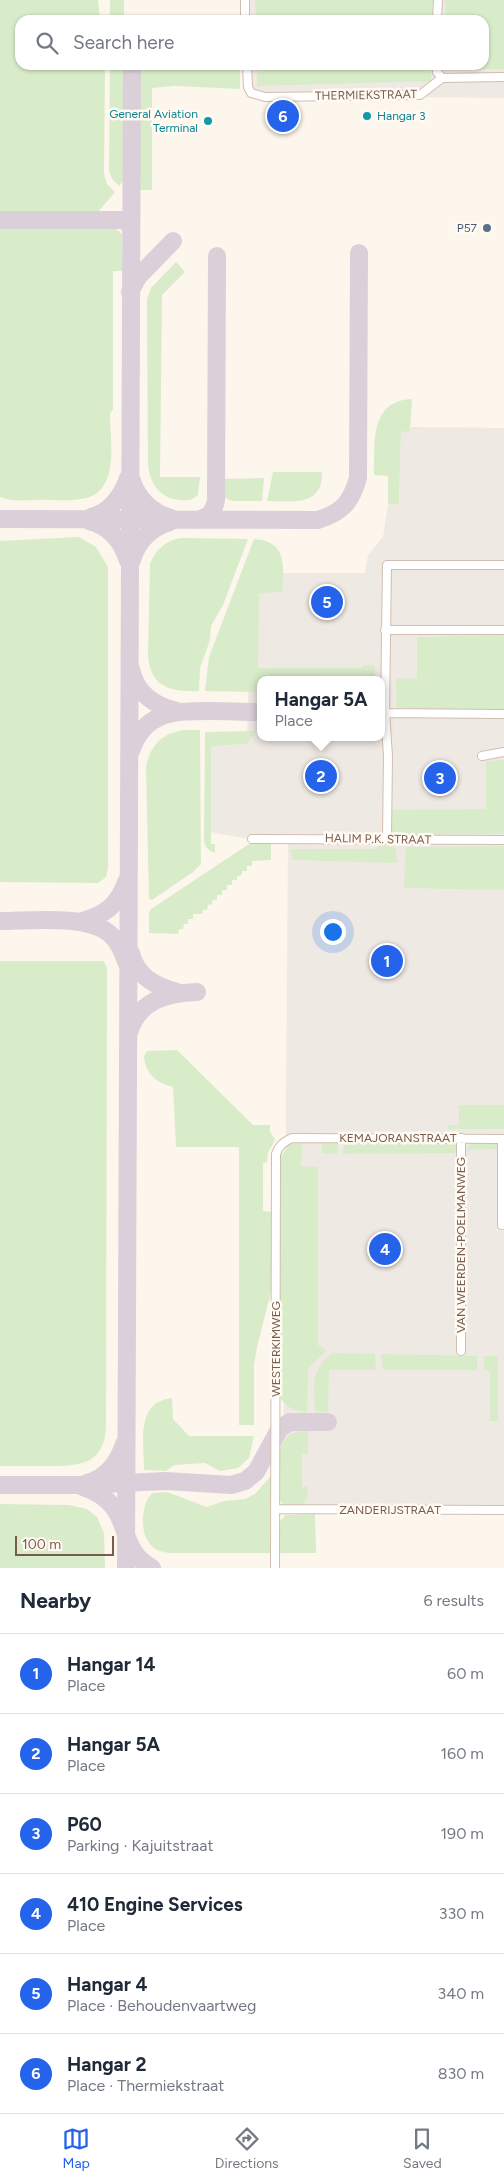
<!DOCTYPE html>
<meta charset="utf-8">
<style>
:root{--surface:#fff;--page:#f2f2f3;--text:#1f2937;--muted:#747a83;--line:#e0e1e3;--accent:#2563eb}
body{margin:0;font-family:Figtree,sans-serif;background:var(--page);color:var(--text)}
.scale{position:absolute;left:15px;bottom:12px;width:99px;box-sizing:border-box;padding-left:5px;border:2px solid #7a5c4d;border-top:0;font-size:14px;line-height:18px;white-space:nowrap;color:#7a5c4d;-webkit-text-stroke:4px #fffaf3;paint-order:stroke}
.you{position:absolute;left:332px;top:931px;width:18px;height:18px;margin:-12px;border:4px solid #fff;border-radius:50%;background:#1a73e8;box-shadow:0 0 0 8px #1a73e833}
.badge{display:grid;place-items:center;width:32px;height:32px;border-radius:50%;background:var(--accent);color:#fff;font-size:16px;font-weight:700}
.pin{position:absolute;translate:-50% -50%;border:2px solid #fff;box-shadow:0 1px 5px #0006}
.popup{position:absolute;left:257px;top:676px;width:128px;height:65px;box-sizing:border-box;display:grid;place-content:center;border-radius:10px;background:var(--surface);filter:drop-shadow(0 1px 4px #0005);font-size:16px;white-space:nowrap;color:var(--muted)}
.popup b{font-size:19px;color:var(--text)}
.popup::after{content:'';position:absolute;left:50%;top:100%;margin-left:-10px;border:10px solid transparent;border-top-color:var(--surface)}
.list{margin:0;padding:0;list-style:none}
h2{display:flex;justify-content:space-between;align-items:center;height:65px;margin:0;padding:0 20px;font-size:21px}
h2 small{font-size:16px;font-weight:400;color:var(--muted)}
.list li{display:grid;grid-template-columns:32px 1fr auto;gap:15px;align-items:center;box-sizing:border-box;height:80px;padding:0 20px;border-top:1px solid var(--line)}
.list b{display:block;font-size:19px;white-space:nowrap}
.list p{margin:0;font-size:16px;white-space:nowrap;color:var(--muted)}
.list em{font-size:16px;font-style:normal;color:var(--muted)}
.icon{flex:none;width:28px;height:28px;fill:none;stroke:currentColor;stroke-width:2;stroke-linecap:round;stroke-linejoin:round}
.map{position:relative;flex:none;width:504px;height:1568px;overflow:hidden}
.search{position:absolute;background:var(--surface);box-shadow:0 1px 4px #0004;left:15px;right:15px;top:15px;height:55px;display:flex;align-items:center;gap:12px;box-sizing:border-box;padding:0 18px;border-radius:15px;color:var(--muted);font-size:19px}
.sheet{height:545px;background:var(--surface)}
nav{display:flex;justify-content:space-around;align-items:center;box-sizing:border-box;height:70px;border-top:1px solid var(--line);background:var(--surface);font-size:14px;color:var(--muted)}
nav a{display:grid;justify-items:center;gap:2px}
nav .on{color:var(--accent)}
.map>svg:first-child{display:block}
.industrial{fill:#efe9e4;fill-rule:evenodd}
.green{fill:#d8ecc9}
.lines{fill:none;stroke-linecap:round;stroke-linejoin:round}
.taxiway{stroke:#dbcfda;stroke-width:18}
.street-casing{stroke:#d1beb0;stroke-width:10}
.street{stroke:#fff;stroke-width:8}
.culture-dot{fill:#0f9aa8;stroke:#fffaf3;stroke-width:2}
.service-dot{fill:#5c6f8a;stroke:#fffaf3;stroke-width:2}
.labels{text-anchor:middle;stroke-width:5;stroke-linejoin:round;paint-order:stroke}
.street-label{font-size:12px;fill:#7a5c4d;stroke:#fffaf3}
.culture-label{font-size:12px;fill:#0d838f;stroke:#fffaf3;text-anchor:end}
.service-label{font-size:12px;fill:#4e5e75;stroke:#fffaf3;text-anchor:end}
</style>
<div class="map">
<svg width="504" height="1568" viewBox="0 0 504 1568">
<rect width="100%" height="100%" fill="#fdf6ec"/>
<path class="industrial" d="M 248,0 L 504,0 L 504,98 L 250,95 L 249,65 L 484,65 L 484,20 L 248,20 Z
M 411,427 L 504,428 L 504,1513 L 283,1509 L 288,839 L 248,839 L 211,832 L 211,745 L 247,744 L 251,573 L 365,573 L 368,555 L 383,537 L 388,504 L 399,503 L 401,431 L 410,431 ZM 261,680 L 381,680 L 381,737 L 261,737 Z"/>
<path class="green" d="M 0,0 L 98,0 L 100,20 L 20,20 L 20,65 L 105,65 L 104,174 L 107,184 L 115,192 L 98,212 L 0,211 Z
M 110,0 L 139,0 L 124,0 L 124,15 L 116,15 L 115,20 L 110,20 Z
M 255,0 L 433,0 L 432,20 L 256,20 Z
M 445,0 L 504,0 L 504,69 L 444,69 L 445,65 L 484,65 L 484,20 L 445,20 Z
M 110,65 L 123,65 L 123,181 L 119,186 L 112,179 L 109,171 Z
M 140,65 L 240,65 L 240,89 L 175,86 L 152,88 L 152,190 L 139,190 Z
M 257,65 L 431,65 L 431,81 L 257,86 Z
M 0,228 L 110,227 L 115,228 L 122,234 L 123,271 L 113,271 L 113,409 L 110,413 C 110,441 121,494 81,499 C 71,501 60,500 50,500 C 35,499 14,503 0,497 Z
M 176,262 L 185,272 L 162,295 L 160,477 L 200,477 L 198,495 C 193,500 186,501 179,500 C 159,498 149,482 148,463 L 147,299 L 151,288 Z
M 412,399 L 410,431 L 401,432 L 399,504 L 388,504 L 388,476 L 374,475 C 375,443 369,401 412,399 Z
M 273,472 L 322,472 C 323,507 292,501 267,501 Z
M 264,478 L 262,501 L 232,501 L 223,497 L 222,479 Z
M 79,537 L 96,547 L 108,567 L 108,868 L 106,877 L 98,883 L 0,882 L 0,541 Z
M 181,538 L 248,539 L 223,605 L 211,626 L 210,640 L 200,668 L 199,691 C 171,692 151,688 148,656 L 150,564 C 156,549 165,541 181,538 Z
M 254,539 C 287,541 284,565 282,592 L 259,593 L 258,668 L 363,668 L 363,665 L 375,665 L 375,680 L 367,680 L 367,675 L 268,677 L 267,680 L 261,680 L 261,692 L 205,691 L 209,657 Z
M 504,635 L 504,710 L 396,708 L 396,679 L 417,678 L 417,637 Z
M 185,730 L 200,730 L 201,864 L 193,872 L 152,900 L 149,899 L 146,767 C 151,744 162,733 185,730 Z
M 256,731 L 247,744 L 211,746 L 211,844 L 215,844 L 215,853 C 208,851 205,847 204,840 L 205,732 Z
M 504,760 L 504,834 L 391,834 L 391,810 L 486,809 L 486,761 Z
M 252,842 L 271,843 L 271,860 L 252,861 L 252,866 L 247,866 L 247,871 L 242,871 L 242,875 L 237,876 L 237,880 L 232,880 L 232,885 L 227,885 L 227,890 L 222,890 L 222,895 L 217,895 L 217,900 L 213,900 L 212,904 L 208,905 L 207,910 L 203,910 L 202,914 L 193,914 L 193,919 L 188,919 L 188,924 L 184,924 L 183,929 L 179,929 L 178,934 L 149,933 L 149,913 L 151,909 Z
M 378,844 L 392,844 L 396,850 L 397,863 L 292,860 L 291,849 L 378,849 Z
M 504,846 L 504,890 L 404,888 L 406,847 Z
M 0,961 L 103,961 L 107,967 L 106,1429 C 103,1466 77,1466 46,1466 C 31,1466 15,1466 0,1466 Z
M 177,1050 L 253,1125 L 270,1125 L 270,1131 L 275,1140 L 268,1153 L 267,1162 L 263,1163 L 263,1211 L 273,1212 L 273,1284 L 257,1347 L 254,1364 L 254,1425 L 239,1425 L 239,1147 L 176,1147 L 173,1087 C 157,1083 145,1074 144,1056 L 147,1051 Z
M 459,1105 L 504,1105 L 504,1129 L 448,1129 L 448,1125 L 459,1125 Z
M 302,1142 L 301,1166 L 318,1167 L 318,1345 L 327,1350 L 308,1369 L 307,1412 C 295,1412 284,1406 279,1395 L 280,1157 L 289,1145 Z
M 344,1142 L 457,1143 L 455,1153 L 343,1154 Z
M 322,1143 L 338,1143 L 337,1154 L 322,1153 Z
M 497,1143 L 499,1147 L 496,1149 L 466,1150 L 471,1144 Z
M 332,1353 L 375,1354 L 376,1370 L 329,1370 L 328,1412 L 315,1411 C 314,1386 310,1371 332,1353 Z
M 381,1354 L 477,1356 L 477,1370 L 383,1370 Z
M 484,1356 L 498,1356 L 498,1421 L 490,1421 L 490,1371 L 484,1370 Z
M 172,1398 L 173,1419 L 189,1436 L 254,1436 L 249,1458 L 238,1468 L 220,1471 L 205,1463 L 174,1465 L 166,1471 L 144,1470 C 144,1442 135,1402 172,1398 Z
M 308,1431 L 308,1454 L 302,1454 L 302,1487 L 308,1487 L 307,1499 L 301,1505 L 284,1505 L 279,1499 C 278,1473 269,1430 308,1431 Z
M 271,1476 L 271,1553 L 169,1553 C 163,1552 156,1551 151,1545 C 139,1533 141,1505 152,1493 L 167,1492 L 207,1507 L 224,1501 L 245,1499 L 255,1494 Z
M 0,1504 L 69,1505 L 87,1509 L 97,1517 L 104,1533 L 105,1568 L 0,1568 Z
M 315,1514 L 316,1553 L 280,1553 L 280,1521 L 286,1515 Z"/>
<g class="lines">
<path class="taxiway" d="M 0,220 L 124,220 L 129,224 L 131,229
M 130,292 L 138,277 L 173,241
M 131,478 C 137,498 151,513 171,518
M 91,517 C 109,513 122,496 128,478
M 0,519 L 318,520 C 343,512 351,502 358,478 L 359,253
M 196,520 C 208,518 214,512 216,500 L 217,256
M 89,521 C 109,526 122,541 128,561
M 132,560 C 137,542 151,527 170,522
M 131,669 C 136,693 155,706 177,711
M 131,751 C 144,711 175,711 210,711 C 227,711 244,712 261,712
M 0,921 C 29,921 87,914 110,934 C 119,942 123,953 127,964
M 79,922 C 105,915 118,906 127,880
M 131,953 C 136,976 155,986 177,992
M 129,1033 C 138,1000 168,993 197,992
M 87,1483 C 106,1478 118,1462 124,1444
M 0,1485 L 79,1485 L 166,1481 L 231,1485 L 245,1481 L 256,1472 L 280,1428 L 290,1422 L 328,1422
M 83,1487 C 138,1506 112,1546 152,1568
M 126,1568 L 132,65"/>
<defs>
<path id="street" d="M 245,0 L 245,20
M 437,20 L 438,0
M 247,65 L 248,87 L 251,93 L 265,97 L 420,95 L 442,78 L 504,77
M 437,65 L 437,72 L 442,78
M 385,630 L 504,630
M 385,713 L 504,714
M 482,756 L 504,752
M 252,839 L 504,840
M 387,839 L 388,756 L 385,713 L 387,565 L 504,565
M 461,1138 L 461,1351
M 502,1139 L 502,1225
M 275,1509 L 504,1510
M 275,1568 L 276,1154 C 279,1145 284,1142 292,1138 L 504,1139"/>
</defs>
<use href="#street" class="street-casing"/>
<use href="#street" class="street"/>
</g>
<g class="culture-dot">
<circle cx="367" cy="116" r="5"/>
<circle cx="208" cy="121" r="5"/>
</g>
<circle class="service-dot" cx="487" cy="228" r="5"/>
<g class="labels">
<g class="street-label">
<text transform="translate(366 95) rotate(-1)" y="4">THERMIEKSTRAAT</text>
<text transform="translate(378 839) rotate(1)" y="4">HALIM P.K. STRAAT</text>
<text x="398" y="1142">KEMAJORANSTRAAT</text>
<text transform="translate(461 1245) rotate(-90)" y="4">VAN WEERDEN-POELMANWEG</text>
<text transform="translate(276 1349) rotate(-90)" y="4">WESTERKIMWEG</text>
<text x="390" y="1514">ZANDERIJSTRAAT</text>
</g>
<g class="culture-label">
<text x="198" y="118">General Aviation<tspan x="198" dy="14">Terminal</tspan></text>
<text x="377" y="120" text-anchor="start">Hangar 3</text>
</g>
<g class="service-label">
<text x="477" y="232">P57</text>
</g>
</g>
</svg>
<div class="scale">100 m</div>
<div class="you"></div>
<div class="pin badge" style="left:387px;top:961px">1</div>
<div class="pin badge" style="left:321px;top:776px">2</div>
<div class="popup"><b>Hangar 5A</b>Place</div>
<div class="pin badge" style="left:440px;top:778px">3</div>
<div class="pin badge" style="left:385px;top:1249px">4</div>
<div class="pin badge" style="left:327px;top:602px">5</div>
<div class="pin badge" style="left:283px;top:116px">6</div>
<div class="search"><svg class="icon" aria-label="search" viewBox="0 0 24 24"><circle cx="10" cy="10" r="6"/><path d="M15 15l6 6"/></svg>Search here</div>
</div>
<section class="sheet">
<h2>Nearby<small>6 results</small></h2>
<ul class="list">
<li><span class="badge">1</span><div><b>Hangar 14</b><p>Place</p></div><em>60 m</em></li>
<li><span class="badge">2</span><div><b>Hangar 5A</b><p>Place</p></div><em>160 m</em></li>
<li><span class="badge">3</span><div><b>P60</b><p>Parking · Kajuitstraat</p></div><em>190 m</em></li>
<li><span class="badge">4</span><div><b>410 Engine Services</b><p>Place</p></div><em>330 m</em></li>
<li><span class="badge">5</span><div><b>Hangar 4</b><p>Place · Behoudenvaartweg</p></div><em>340 m</em></li>
<li><span class="badge">6</span><div><b>Hangar 2</b><p>Place · Thermiekstraat</p></div><em>830 m</em></li>
</ul>
</section>
<nav>
<a class="on"><svg class="icon" aria-label="map" viewBox="0 0 24 24"><path d="M3 6l6-2 6 2 6-2v14l-6 2-6-2-6 2zM9 4v14M15 6v14"/></svg>Map</a>
<a><svg class="icon" aria-label="directions" viewBox="0 0 24 24"><path d="M12 3l9 9-9 9-9-9zM9 14v-3h6M13 9l2 2-2 2"/></svg>Directions</a>
<a><svg class="icon" aria-label="saved" viewBox="0 0 24 24"><path d="M7 4h10v16l-5-4-5 4z"/></svg>Saved</a>
</nav>
